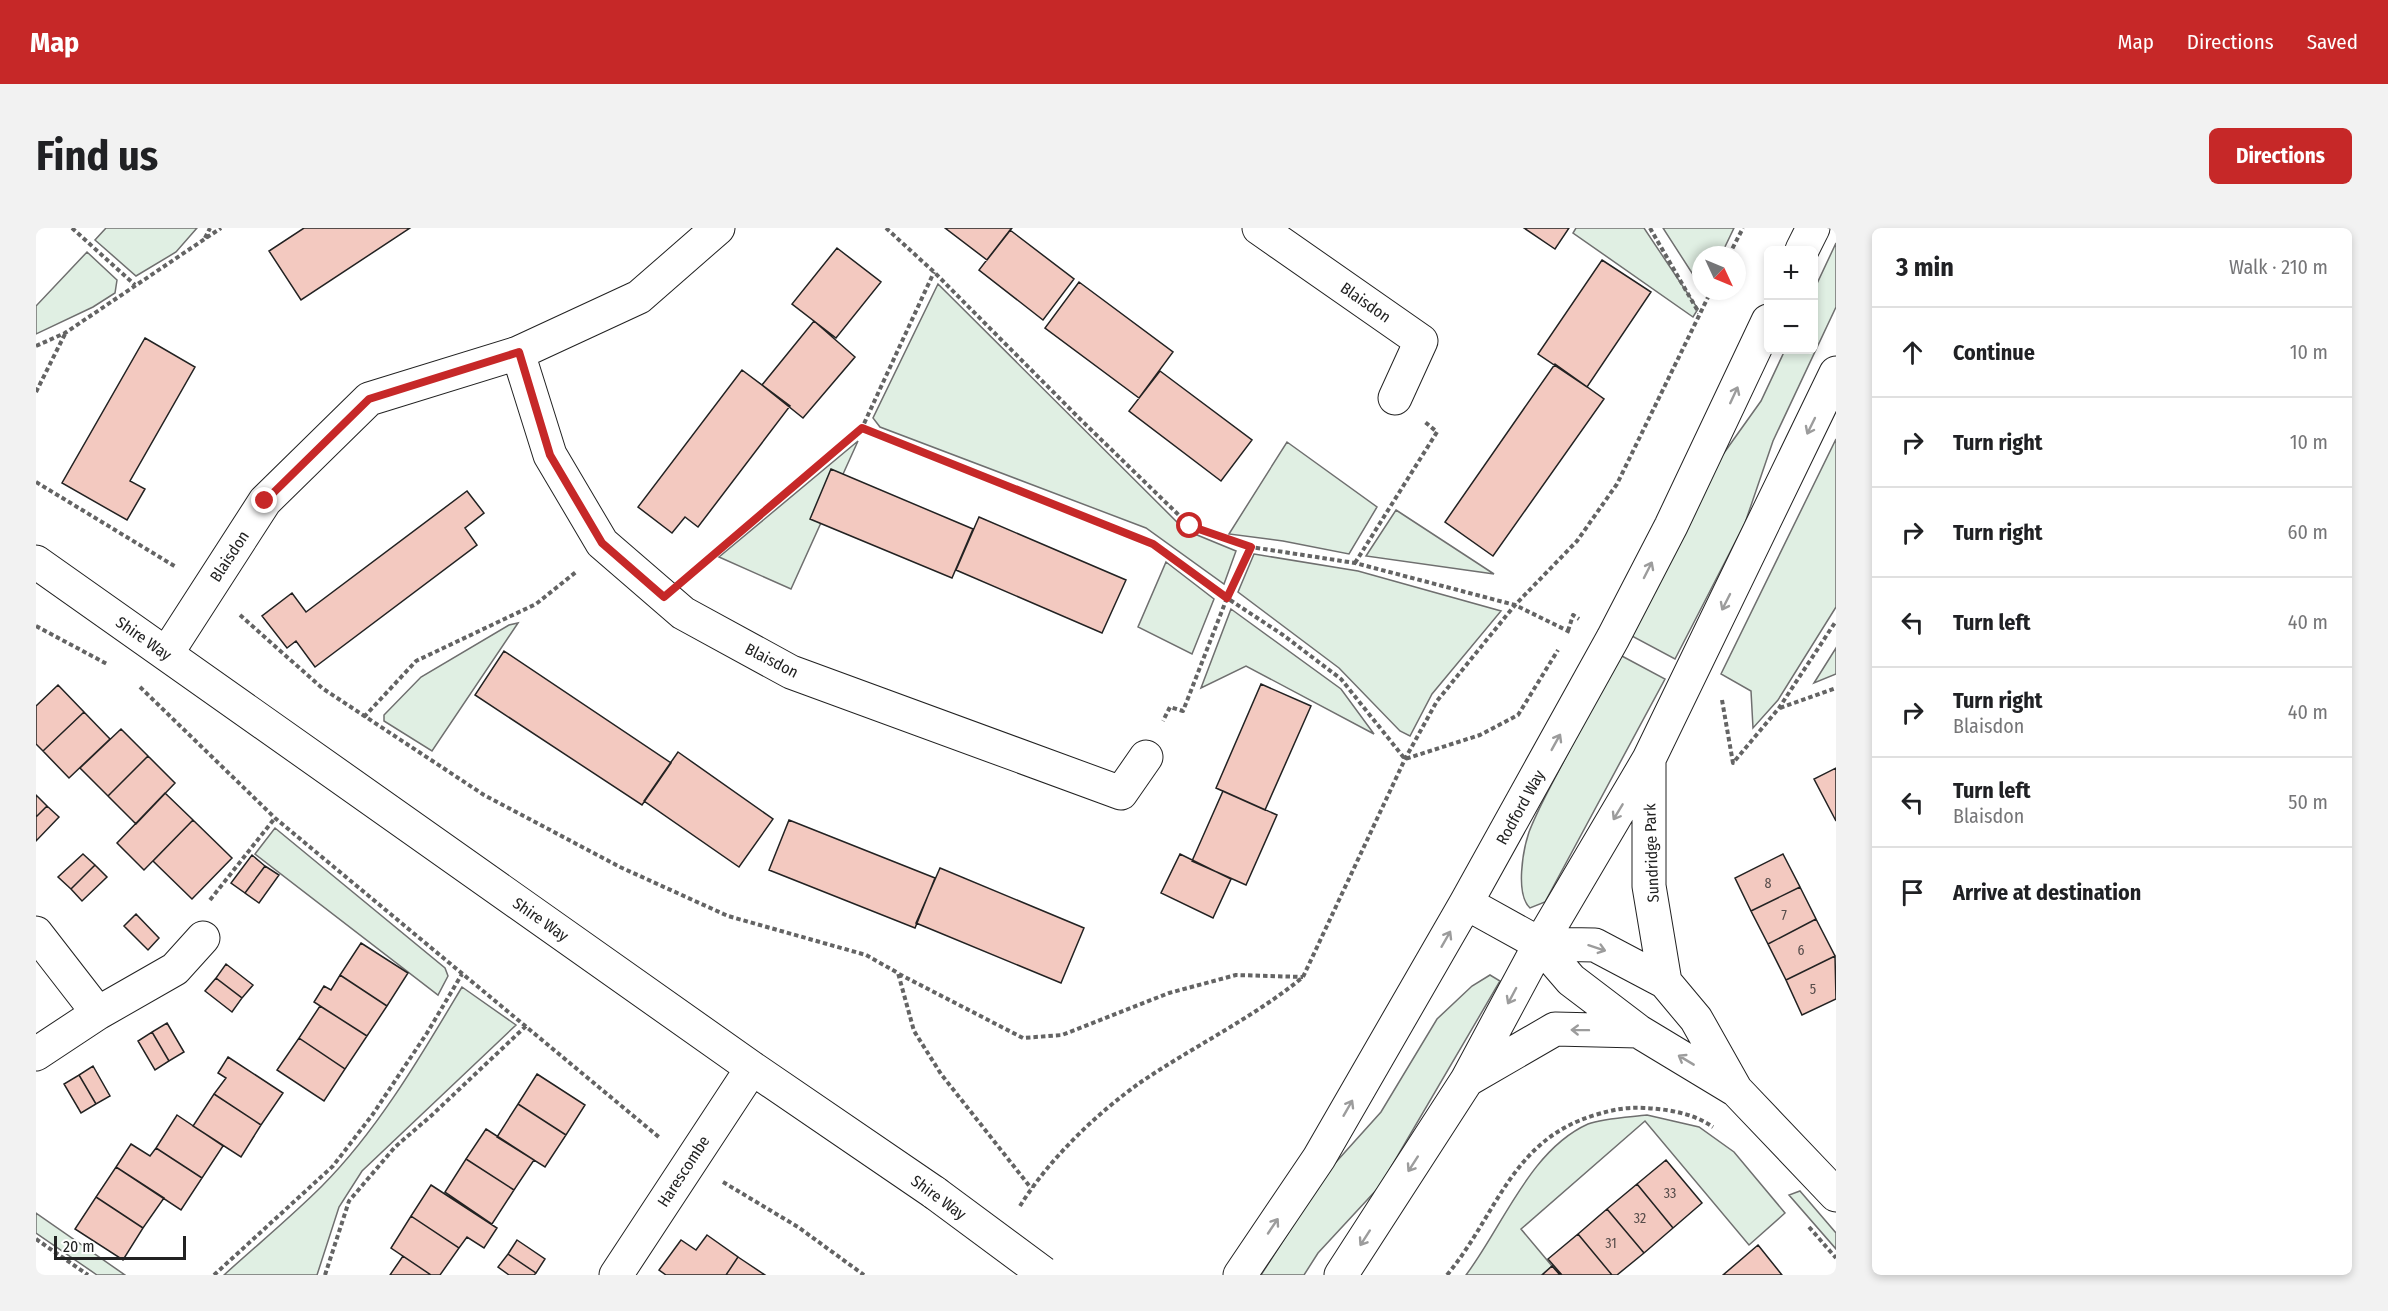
<!DOCTYPE html>
<meta charset="utf-8">
<style>
:root{--surface:#fff;--page:#f2f2f2;--text:#202124;--muted:#757577;--line:#e0e0e0;--accent:#c62828}
body{margin:0;font-family:"Fira Sans Condensed",sans-serif;background:var(--page);color:var(--text)}
.controls{position:absolute;right:18px;top:18px;display:grid;overflow:hidden;border-radius:9px;box-shadow:0 3px 9px #0003}
.controls button{width:54px;height:54px;display:grid;place-items:center;padding:0;border:0;border-bottom:2px solid var(--line);background:var(--surface);color:var(--text);font:30px sans-serif}
.compass{position:absolute;left:1656px;top:18px;width:54px;height:54px;border-radius:50%;background:var(--surface);box-shadow:0 3px 9px #0003;rotate:134deg}
.scale{position:absolute;left:18px;bottom:15px;width:132px;box-sizing:border-box;padding-left:6px;border:3px solid #222;border-top:0;font-size:16px;line-height:21px;white-space:nowrap;color:#222;-webkit-text-stroke:4px #fff;paint-order:stroke}
.stop{position:absolute;width:18px;height:18px;margin:-14px;border:4px solid #c62828;border-radius:50%;background:#fff}
.stop.end{background:#c62828;border-color:#fff;box-shadow:0 2px 6px #0008}
.list{margin:0;padding:0;list-style:none}
h2{display:flex;justify-content:space-between;align-items:center;height:78px;margin:0;padding:0 24px;font-size:26px}
h2 small{font-size:20px;font-weight:400;color:var(--muted)}
.list li{display:grid;grid-template-columns:39px 1fr auto;gap:18px;align-items:center;box-sizing:border-box;height:90px;padding:0 24px;border-top:2px solid var(--line)}
.list b{display:block;font-size:22px;white-space:nowrap}
.list p{margin:0;font-size:20px;white-space:nowrap;color:var(--muted)}
.list em{font-size:20px;font-style:normal;color:var(--muted)}
.icon{flex:none;width:33px;height:33px;fill:none;stroke:currentColor;stroke-width:2;stroke-linecap:round;stroke-linejoin:round}
.map{position:relative;flex:none;width:1800px;height:1047px;overflow:hidden;border-radius:9px}
header{display:flex;align-items:center;gap:36px;box-sizing:border-box;height:84px;padding:0 30px;background:var(--accent);color:#fff}
header strong{font-size:28px}
nav{display:flex;gap:33px;margin-inline-start:auto;font-size:21px}
.intro{display:flex;align-items:center;justify-content:space-between;box-sizing:border-box;height:144px;padding:0 36px}
h1{margin:0;font-size:42px}
.button{padding:15px 27px;border-radius:9px;background:var(--accent);color:#fff;font-size:21px;font-weight:700}
main{display:flex;gap:36px;padding:0 36px}
aside{flex:1;background:var(--surface);border-radius:9px;box-shadow:0 3px 9px #0003}
.map>svg:first-child{display:block}
.green{fill:#e0efe3;stroke:#6f6f6f;stroke-width:1.5}
.building{fill:#f3c9c0;stroke:#222;stroke-width:1.5}
.lines{fill:none;stroke-linecap:round;stroke-linejoin:round}
.minor-casing{stroke:#222;stroke-width:35}
.path{stroke:#646464;stroke-width:4;stroke-dasharray:4.5 3;stroke-linecap:butt}
.minor{stroke:#fff;stroke-width:33}
.minor-bridge-casing{stroke:#222;stroke-width:35;stroke-linecap:butt}
.minor-bridge{stroke:#fff;stroke-width:33}
.oneway{stroke:#9c9c9c}
.route{stroke:#c62828;stroke-width:8}
.labels{text-anchor:middle;stroke-width:4.5;stroke-linejoin:round;paint-order:stroke}
.number-label{font-size:14px;fill:#564c4a}
.street-label{font-size:16px;fill:#222;stroke:#fff}
</style>
<header>
<strong>Map</strong>
<nav><a>Map</a><a>Directions</a><a>Saved</a></nav>
</header>
<div class="intro"><h1>Find us</h1><a class="button">Directions</a></div>
<main>
<div class="map">
<svg width="1800" height="1047" viewBox="0 0 1800 1047">
<rect width="100%" height="100%" fill="#fff"/>
<path class="green" d="M 70,0 L 161,0 L 140,24 L 100,48 L 59,12 Z
M 1540,0 L 1608,0 L 1662,81 L 1657,89 L 1537,5 Z
M 1627,0 L 1698,0 L 1685,27 L 1665,27 L 1665,59 Z
M 1800,15 L 1800,79 L 1737,213 L 1709,295 L 1639,431 L 1594,407 L 1678,239 L 1725,173 L 1749,122 L 1778,122 L 1778,62 Z
M 51,24 L 81,52 L 79,65 L 57,79 L 0,106 L 0,78 Z
M 902,56 L 1149,302 L 1200,323 L 1188,356 L 1110,300 L 844,199 L 837,190 Z
M 1800,211 L 1800,379 L 1742,472 L 1717,500 L 1715,463 L 1685,446 Z
M 822,213 L 755,361 L 683,329 Z
M 1251,214 L 1341,279 L 1313,326 L 1247,313 L 1193,306 Z
M 1360,282 L 1458,346 L 1330,328 Z
M 1218,326 L 1322,343 L 1465,383 L 1396,466 L 1374,508 L 1364,503 L 1303,440 L 1202,364 Z
M 1130,334 L 1178,371 L 1156,426 L 1102,399 Z
M 1195,381 L 1305,461 L 1338,506 L 1210,438 L 1165,460 Z
M 482,395 L 396,523 L 348,493 L 348,487 L 385,449 L 473,397 Z
M 1800,420 L 1800,446 L 1778,455 Z
M 1584,427 L 1629,451 L 1509,674 L 1494,680 C 1479,666 1487,622 1493,604 C 1503,578 1517,554 1530,529 C 1548,495 1566,461 1584,427 Z
M 239,600 L 409,740 L 412,748 L 402,767 L 219,626 Z
M 1454,747 L 1464,753 L 1344,958 L 1282,1025 L 1268,1047 L 1225,1047 L 1292,943 L 1345,884 L 1401,791 L 1436,758 Z
M 426,759 L 480,797 L 326,943 L 303,979 L 281,1047 L 188,1047 C 221,1017 255,989 286,958 C 342,902 386,826 426,759 Z
M 1611,887 L 1663,899 L 1698,924 L 1749,985 L 1713,1017 L 1609,893 L 1485,1001 L 1516,1038 L 1506,1047 L 1430,1047 C 1467,998 1494,922 1552,896 C 1567,890 1595,889 1611,887 Z
M 1764,963 L 1800,1005 L 1800,1021 L 1753,967 Z
M 0,985 L 89,1047 L 61,1047 L 0,1005 Z"/>
<path class="building" d="M 268,0 L 374,0 L 265,72 L 233,23 Z
M 909,0 L 976,0 L 951,32 Z
M 1488,0 L 1533,0 L 1519,21 Z
M 974,2 L 1038,51 L 1007,92 L 943,42 Z
M 801,20 L 845,54 L 800,110 L 756,76 Z
M 1566,32 L 1615,64 L 1551,159 L 1502,126 Z
M 1043,54 L 1137,124 L 1103,170 L 1009,100 Z
M 778,93 L 819,129 L 767,190 L 726,157 Z
M 109,110 L 159,139 L 94,253 L 109,261 L 91,292 L 26,255 Z
M 1519,136 L 1568,171 L 1457,328 L 1409,294 Z
M 706,142 L 754,178 L 662,299 L 649,289 L 636,305 L 602,279 Z
M 1124,143 L 1216,212 L 1185,253 L 1093,183 Z
M 795,241 L 937,301 L 916,350 L 774,291 Z
M 431,263 L 448,285 L 429,300 L 441,317 L 279,439 L 260,413 L 251,420 L 226,388 L 256,365 L 270,384 Z
M 943,289 L 1090,352 L 1066,405 L 920,342 Z
M 468,423 L 635,535 L 606,577 L 439,467 Z
M 1225,456 L 1275,478 L 1229,582 L 1180,560 Z
M 22,457 L 48,484 L 7,523 L 0,516 L 0,478 Z
M 48,484 L 74,511 L 33,550 L 7,523 Z
M 85,501 L 112,528 L 72,568 L 44,540 Z
M 642,524 L 737,591 L 703,639 L 608,573 Z
M 112,528 L 139,555 L 100,596 L 72,568 Z
M 1800,540 L 1800,593 L 1778,551 Z
M 1187,563 L 1241,587 L 1210,657 L 1156,633 Z
M 129,565 L 157,592 L 108,642 L 81,615 Z
M 0,567 L 11,578 L 0,589 Z
M 11,578 L 23,589 L 0,613 L 0,589 Z
M 157,592 L 196,630 L 156,671 L 117,633 Z
M 753,592 L 899,650 L 879,700 L 733,642 Z
M 47,626 L 59,637 L 35,661 L 22,649 Z
M 1144,626 L 1195,651 L 1177,690 L 1125,665 Z
M 1747,626 L 1764,659 L 1715,683 L 1699,650 Z
M 216,627 L 229,638 L 209,665 L 195,655 Z
M 59,637 L 71,649 L 46,673 L 35,661 Z
M 229,638 L 243,647 L 223,675 L 209,665 Z
M 904,640 L 1048,700 L 1025,755 L 880,695 Z
M 1764,659 L 1780,691 L 1732,716 L 1715,683 Z
M 100,686 L 123,710 L 112,722 L 88,698 Z
M 1780,691 L 1799,728 L 1750,752 L 1732,716 Z
M 325,715 L 372,745 L 351,778 L 304,747 Z
M 1799,728 L 1800,771 L 1766,787 L 1750,752 Z
M 190,736 L 217,757 L 206,770 L 180,750 Z
M 304,747 L 351,778 L 331,808 L 278,774 L 288,758 L 295,762 Z
M 180,750 L 206,770 L 196,784 L 169,763 Z
M 284,778 L 331,808 L 309,841 L 263,810 Z
M 131,795 L 148,824 L 133,833 L 116,804 Z
M 116,804 L 133,833 L 119,842 L 102,813 Z
M 263,810 L 309,841 L 288,873 L 241,842 Z
M 192,829 L 247,865 L 225,897 L 178,866 L 190,850 L 182,845 Z
M 57,838 L 74,868 L 60,876 L 43,847 Z
M 501,846 L 549,877 L 530,907 L 482,876 Z
M 43,847 L 60,876 L 45,885 L 28,856 Z
M 178,866 L 225,897 L 205,929 L 157,898 Z
M 482,876 L 530,907 L 509,939 L 461,909 Z
M 141,887 L 187,918 L 166,950 L 120,920 Z
M 450,901 L 498,932 L 478,962 L 430,931 Z
M 95,916 L 114,928 L 120,920 L 166,950 L 145,982 L 80,939 Z
M 430,931 L 478,962 L 456,996 L 409,964 Z
M 1630,932 L 1666,975 L 1637,1000 L 1601,956 Z
M 80,939 L 128,970 L 107,1000 L 60,969 Z
M 1601,956 L 1637,1000 L 1608,1025 L 1571,981 Z
M 395,957 L 461,1000 L 448,1020 L 431,1009 L 423,1020 L 375,988 Z
M 60,969 L 107,1000 L 87,1032 L 39,1001 Z
M 1571,981 L 1608,1025 L 1581,1047 L 1576,1047 L 1542,1006 Z
M 375,988 L 423,1020 L 404,1047 L 395,1047 L 355,1020 Z
M 1542,1006 L 1576,1047 L 1526,1047 L 1512,1031 Z
M 671,1007 L 702,1029 L 690,1047 L 630,1047 L 623,1042 L 645,1012 L 660,1022 Z
M 481,1012 L 509,1031 L 500,1045 L 472,1026 Z
M 1722,1017 L 1746,1047 L 1687,1047 Z
M 472,1026 L 500,1045 L 498,1047 L 473,1047 L 462,1039 Z
M 367,1028 L 395,1047 L 354,1047 Z
M 702,1029 L 729,1047 L 690,1047 Z
M 1516,1038 L 1524,1047 L 1506,1047 Z"/>
<g class="lines">
<defs>
<path id="minor" d="M 1223,0 L 1385,113 L 1359,170
M 1766,22 L 1777,0
M 482,125 L 514,227 L 566,315 L 647,385 L 755,444 L 1085,565 L 1110,529
M 0,334 L 716,840 L 899,965
M 131,425 L 229,273 L 333,171 L 482,125 L 603,69 L 682,0
M 1613,533 L 1613,658 L 1629,754
M 1430,675 L 1504,716 L 1535,752 L 1602,803 L 1698,861
M 0,705 L 62,785
M 1504,716 L 1559,717 L 1629,754 L 1660,791 L 1700,862 L 1800,967
M 0,826 L 62,785 L 139,741 L 167,710
M 1431,852 L 1519,801 L 1602,803
M 580,1047 L 716,840
M 1204,1047 L 1283,930 L 1430,675 L 1577,410 L 1635,298 L 1732,93
M 1305,1047 L 1431,852 L 1504,716 L 1613,531 L 1800,145"/>
</defs>
<use href="#minor" class="minor-casing"/>
<path class="path" d="M 36,0 L 99,57
M 850,0 L 898,44 L 1044,191 L 1154,298 L 1215,319 L 1319,335 L 1479,377 L 1532,403 L 1530,407
M 1614,0 L 1663,85
M 169,10 L 174,0
M 1693,27 L 1707,0
M 0,118 L 29,105 L 185,0
M 0,164 L 29,106
M 826,200 L 1117,316 L 1191,370 L 1147,483 L 1134,479 L 1127,493
M 0,254 L 140,339
M 1215,319 L 1191,370 L 1247,407 L 1305,451 L 1369,531 L 1444,507 L 1482,487 L 1522,422
M 1319,335 L 1401,204 L 1389,194
M 659,343 L 826,200 L 898,44
M 204,387 L 286,460 L 448,567 L 584,639 L 692,688 L 830,727 L 862,745 L 878,803 L 905,846 L 995,960
M 0,398 L 71,436
M 1532,403 L 1537,387 L 1543,391
M 104,459 L 239,590 L 624,910
M 1686,472 L 1697,535 L 1743,480 L 1800,393
M 1744,480 L 1800,460
M 328,489 L 380,433 L 500,376 L 540,344
M 174,672 L 239,590
M 863,746 L 987,810 L 1026,807 L 1133,765 L 1200,747 L 1267,749
M 687,954 L 762,999 L 828,1047
M 984,978 C 1013,931 1061,885 1105,854 C 1158,818 1217,790 1267,749 L 1369,531 L 1401,473 L 1479,377 L 1541,313 L 1581,256 L 1675,63
M 1773,999 L 1800,1030
M 0,1011 L 52,1047
M 178,1047 L 297,938 L 337,886 L 391,805 L 426,746
M 289,1047 L 313,973 L 359,919 L 396,887 L 490,798
M 1411,1047 C 1461,987 1475,912 1559,887 C 1576,882 1589,879 1608,880 C 1631,881 1657,885 1677,899"/>
<use href="#minor" class="minor"/>
<defs>
<path id="minor-bridge" d="M 899,965 L 1007,1045"/>
</defs>
<use href="#minor-bridge" class="minor-bridge-casing"/>
<use href="#minor-bridge" class="minor-bridge"/>
</g>
<defs><path id="oneway-shaft" d="M-6 0H5M1.5-3L5.5 0L1.5 3" fill="none" stroke-width="1.6" stroke-linecap="round" stroke-linejoin="round" transform="scale(1.5)"/></defs>
<g class="oneway">
<use href="#oneway-shaft" transform="translate(1698 167) rotate(-65)"/>
<use href="#oneway-shaft" transform="translate(1775 198) rotate(116)"/>
<use href="#oneway-shaft" transform="translate(1612 342) rotate(-63)"/>
<use href="#oneway-shaft" transform="translate(1690 374) rotate(117)"/>
<use href="#oneway-shaft" transform="translate(1520 514) rotate(-61)"/>
<use href="#oneway-shaft" transform="translate(1582 584) rotate(121)"/>
<use href="#oneway-shaft" transform="translate(1410 711) rotate(-60)"/>
<use href="#oneway-shaft" transform="translate(1561 720) rotate(18)"/>
<use href="#oneway-shaft" transform="translate(1476 768) rotate(118)"/>
<use href="#oneway-shaft" transform="translate(1544 802) rotate(-179)"/>
<use href="#oneway-shaft" transform="translate(1650 832) rotate(-149)"/>
<use href="#oneway-shaft" transform="translate(1312 880) rotate(-60)"/>
<use href="#oneway-shaft" transform="translate(1377 936) rotate(123)"/>
<use href="#oneway-shaft" transform="translate(1237 998) rotate(-56)"/>
<use href="#oneway-shaft" transform="translate(1329 1010) rotate(123)"/>
</g>
<g class="lines">
<path class="route" d="M 229,273 L 333,171 L 483,124 L 514,227 L 566,315 L 628,369 L 826,200 L 1117,316 L 1191,370 L 1215,319 L 1154,298"/>
</g>
<g class="labels">
<g class="number-label">
<text x="1732" y="660">8</text>
<text x="1748" y="692">7</text>
<text x="1765" y="727">6</text>
<text x="1777" y="766">5</text>
<text x="1634" y="970">33</text>
<text x="1604" y="995">32</text>
<text x="1575" y="1020">31</text>
</g>
<g class="street-label">
<text transform="translate(1330 74) rotate(35)" y="6">Blaisdon</text>
<text transform="translate(193 328) rotate(-57)" y="6">Blaisdon</text>
<text transform="translate(108 410) rotate(35)" y="6">Shire Way</text>
<text transform="translate(736 432) rotate(27)" y="6">Blaisdon</text>
<text transform="translate(1484 579) rotate(-61)" y="6">Rodford Way</text>
<text transform="translate(1615 625) rotate(-92)" y="6">Sundridge Park</text>
<text transform="translate(505 691) rotate(35)" y="6">Shire Way</text>
<text transform="translate(647 943) rotate(-57)" y="6">Harescombe</text>
<text transform="translate(903 969) rotate(36)" y="6">Shire Way</text>
</g>
</g>
</svg>
<div class="controls">
<button>+</button>
<button>−</button>
</div>
<svg class="compass" viewBox="-18 -18 36 36"><path d="M0-13l5 13h-10z" fill="#e53935"/><path d="M0 13l5-13h-10z" fill="#757577"/></svg>
<div class="scale">20 m</div>
<div class="stop" style="left:1154px;top:298px"></div>
<div class="stop end" style="left:229px;top:273px"></div>
</div>
<aside>
<h2>3 min<small>Walk · 210 m</small></h2>
<ul class="list">
<li><svg class="icon" aria-label="ahead" viewBox="0 0 24 24"><path d="M12 20V5M6 11l6-6 6 6"/></svg><div><b>Continue</b></div><em>10 m</em></li>
<li><svg class="icon" aria-label="right" viewBox="0 0 24 24"><path d="M7 20v-9h11M14 6l5 5-5 5"/></svg><div><b>Turn right</b></div><em>10 m</em></li>
<li><svg class="icon" aria-label="right" viewBox="0 0 24 24"><path d="M7 20v-9h11M14 6l5 5-5 5"/></svg><div><b>Turn right</b></div><em>60 m</em></li>
<li><svg class="icon" aria-label="left" viewBox="0 0 24 24"><path d="M17 20v-9H6M10 6l-5 5 5 5"/></svg><div><b>Turn left</b></div><em>40 m</em></li>
<li><svg class="icon" aria-label="right" viewBox="0 0 24 24"><path d="M7 20v-9h11M14 6l5 5-5 5"/></svg><div><b>Turn right</b><p>Blaisdon</p></div><em>40 m</em></li>
<li><svg class="icon" aria-label="left" viewBox="0 0 24 24"><path d="M17 20v-9H6M10 6l-5 5 5 5"/></svg><div><b>Turn left</b><p>Blaisdon</p></div><em>50 m</em></li>
<li><svg class="icon" aria-label="arrive" viewBox="0 0 24 24"><path d="M6 21V4h12l-3 4 3 4H6"/></svg><div><b>Arrive at destination</b></div></li>
</ul>
</aside>
</main>
